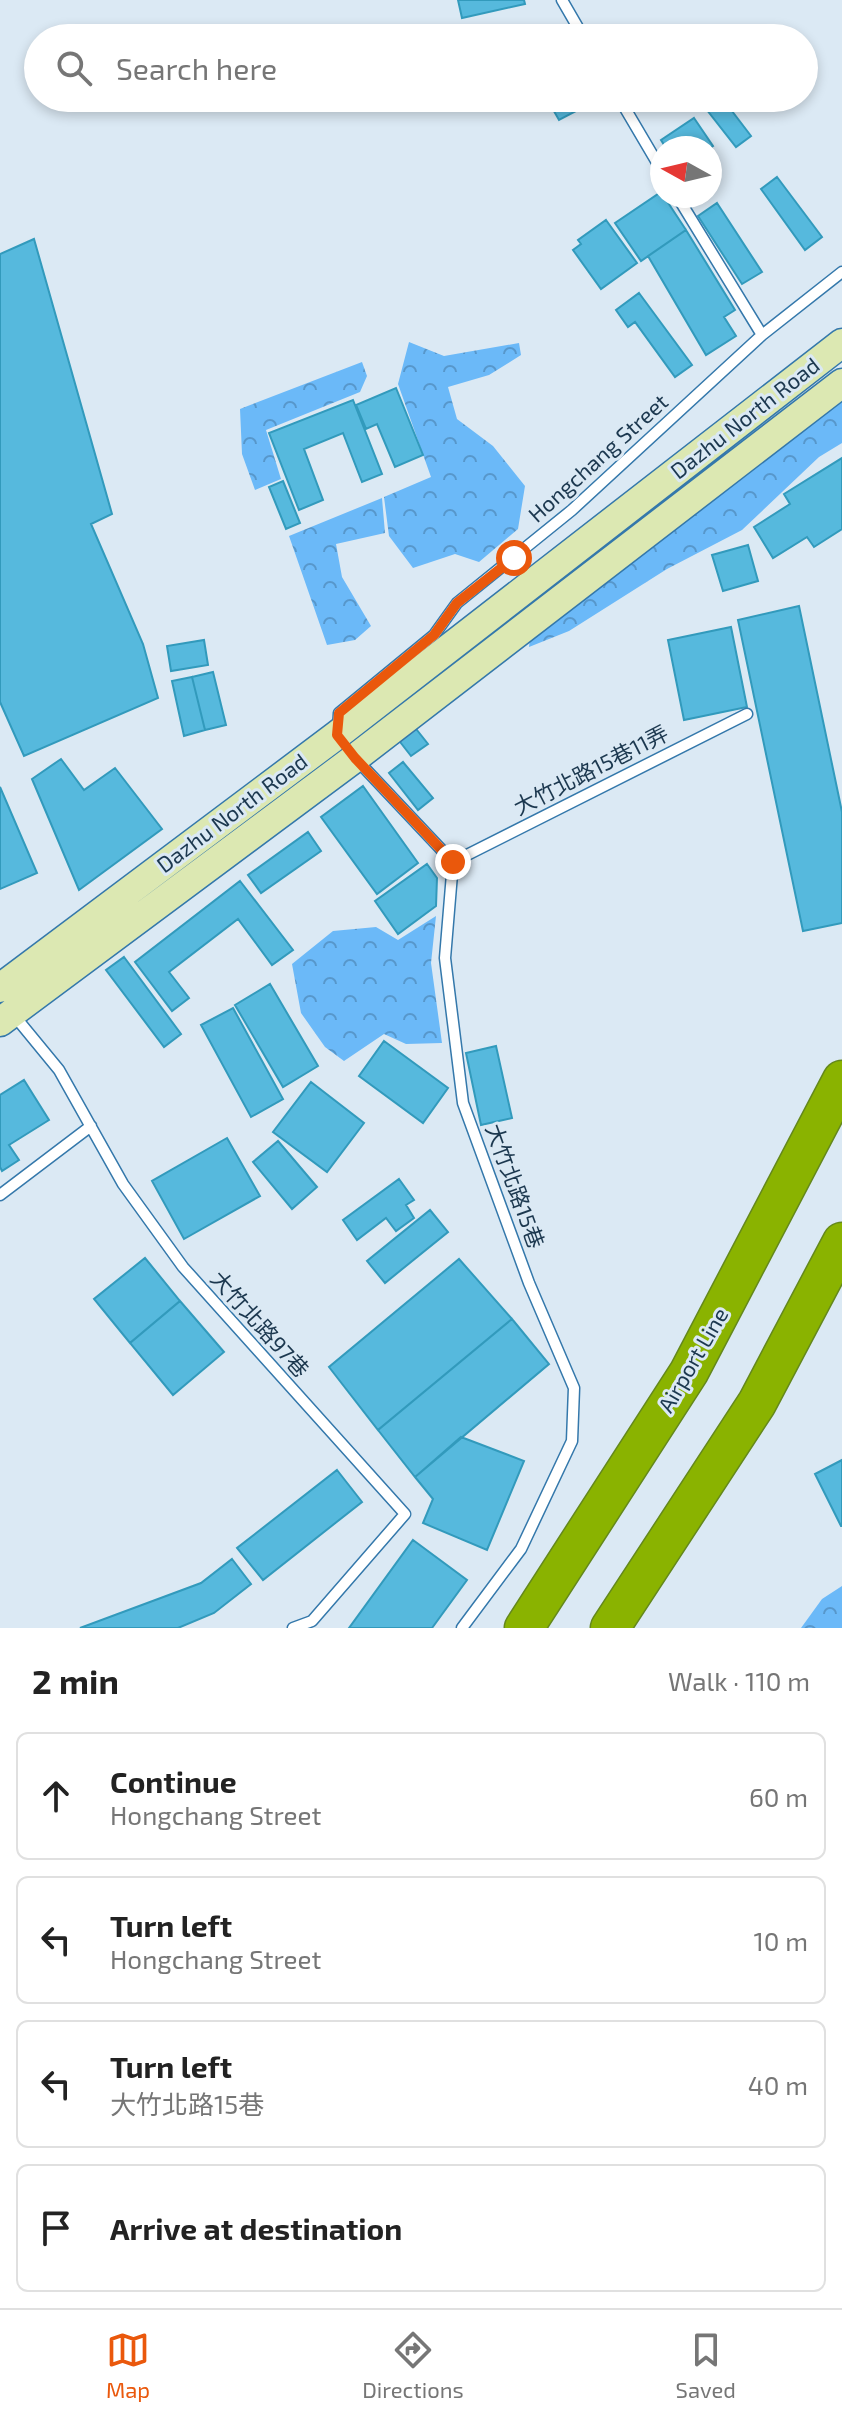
<!DOCTYPE html>
<meta charset="utf-8">
<style>
:root{--surface:#fff;--page:#f2f2f2;--text:#222;--muted:#767676;--line:#e0e0e0;--accent:#ea580c}
body{margin:0;font-family:"Exo 2","Noto Sans TC",sans-serif;background:var(--page);color:var(--text)}
.compass{position:absolute;left:650px;top:136px;width:72px;height:72px;border-radius:50%;background:var(--surface);box-shadow:0 4px 12px #0003;rotate:278deg}
.stop{position:absolute;width:24px;height:24px;margin:-18px;border:6px solid #ea580c;border-radius:50%;background:#fff}
.stop.end{background:#ea580c;border-color:#fff;box-shadow:0 2px 8px #0008}
.list{margin:0;padding:0;list-style:none}
h2{display:flex;justify-content:space-between;align-items:center;height:104px;margin:0;padding:0 32px;font-size:34px}
h2 small{font-size:26px;font-weight:400;color:var(--muted)}
.list li{display:grid;grid-template-columns:52px 1fr auto;gap:24px;align-items:center;box-sizing:border-box;height:128px;margin:0 16px 16px;padding:0 16px;border:2px solid var(--line);border-radius:12px}
.list b{display:block;font-size:30px;white-space:nowrap}
.list p{margin:0;font-size:26px;white-space:nowrap;color:var(--muted)}
.list em{font-size:26px;font-style:normal;color:var(--muted)}
.icon{flex:none;width:44px;height:44px;fill:none;stroke:currentColor;stroke-width:2;stroke-linecap:round;stroke-linejoin:round}
.map{position:relative;flex:none;width:842px;height:1628px;overflow:hidden}
.search{position:absolute;background:var(--surface);box-shadow:0 4px 12px #0003;left:24px;right:24px;top:24px;height:88px;display:flex;align-items:center;gap:20px;box-sizing:border-box;padding:0 28px;border-radius:44px;color:var(--muted);font-size:30px}
.sheet{height:680px;background:var(--surface)}
nav{display:flex;justify-content:space-around;align-items:center;box-sizing:border-box;height:112px;border-top:2px solid var(--line);background:var(--surface);font-size:22px;color:var(--muted)}
nav a{display:grid;justify-items:center;gap:4px}
nav .on{color:var(--accent)}
.map>svg:first-child{display:block}
.forest{fill:url(#forest-crowns)}
.building{fill:#56b9dd;stroke:#329abc;stroke-width:2}
.lines{fill:none;stroke-linecap:round;stroke-linejoin:round}
.lane-casing{stroke:#3478ab;stroke-width:13}
.secondary-casing{stroke:#3478ab;stroke-width:31}
.highway-casing{stroke:#64881c;stroke-width:41}
.lane{stroke:#fff;stroke-width:10}
.secondary{stroke:#dce8b2;stroke-width:28}
.highway{stroke:#8ab300;stroke-width:38}
.route{stroke:#ea580c;stroke-width:10}
.labels{text-anchor:middle;stroke-width:6;stroke-linejoin:round;paint-order:stroke}
.street-label{font-size:22px;fill:#1c384f;stroke:#dbe9f4}
</style>
<div class="map">
<svg width="842" height="1628" viewBox="0 0 842 1628">
<defs>
<pattern id="forest-crowns" width="20" height="18" patternUnits="userSpaceOnUse" patternTransform="scale(2)"><rect width="20" height="18" fill="#6bb9f8"/><path d="M2 6a3 3 0 1 1 6 0M12 15a3 3 0 1 1 6 0" fill="none" stroke="#5797cb"/></pattern>
</defs>
<rect width="100%" height="100%" fill="#dbe9f4"/>
<path class="forest" d="M 409,342 L 444,356 L 519,343 L 521,355 L 489,375 L 448,387 L 457,419 L 493,446 L 525,486 L 518,529 L 479,562 L 455,554 L 413,568 L 389,536 L 384,497 L 431,477 L 398,384 Z
M 362,362 L 367,376 L 360,392 L 266,430 L 281,479 L 255,490 L 242,454 L 240,409 Z
M 842,400 L 842,443 L 819,457 L 742,530 L 667,569 L 569,631 L 529,647 L 531,630 L 743,478 Z
M 382,498 L 385,533 L 336,544 L 342,577 L 371,626 L 355,640 L 327,645 L 289,536 Z
M 436,916 L 431,963 L 442,1043 L 406,1044 L 384,1034 L 344,1061 L 325,1047 L 301,1013 L 292,964 L 333,931 L 376,927 L 398,940 Z
M 842,1586 L 842,1628 L 801,1628 L 822,1599 Z"/>
<path class="building" d="M 458,0 L 524,0 L 525,4 L 462,18 Z
M 566,98 L 598,98 L 599,99 L 559,120 L 551,106 Z
M 712,98 L 722,98 L 751,136 L 736,147 L 703,105 Z
M 694,118 L 713,146 L 710,148 L 666,148 L 661,140 Z
M 777,177 L 822,237 L 805,250 L 761,189 Z
M 661,192 L 686,230 L 641,261 L 615,223 Z
M 717,203 L 762,272 L 742,284 L 698,216 Z
M 606,220 L 637,263 L 601,289 L 573,250 L 581,244 L 578,240 Z
M 686,230 L 735,310 L 724,317 L 736,336 L 706,355 L 648,256 Z
M 34,239 L 112,514 L 91,524 L 143,644 L 158,698 L 24,756 L 0,702 L 0,254 Z
M 639,293 L 692,365 L 675,377 L 635,322 L 628,327 L 616,310 Z
M 396,388 L 423,455 L 395,467 L 377,424 L 366,429 L 356,405 Z
M 353,400 L 382,474 L 362,482 L 343,433 L 304,449 L 323,500 L 299,510 L 269,433 Z
M 842,458 L 842,529 L 814,547 L 807,537 L 773,558 L 754,527 L 790,504 L 784,494 Z
M 283,481 L 300,523 L 286,529 L 269,487 Z
M 748,545 L 758,581 L 723,591 L 712,555 Z
M 799,606 L 842,812 L 842,923 L 803,931 L 738,620 Z
M 731,627 L 747,707 L 684,720 L 668,640 Z
M 204,640 L 208,665 L 171,671 L 167,646 Z
M 213,672 L 226,725 L 205,730 L 192,677 Z
M 192,677 L 205,730 L 184,736 L 172,681 Z
M 413,725 L 428,744 L 411,756 L 397,738 Z
M 61,759 L 84,790 L 115,768 L 162,829 L 79,890 L 32,779 Z
M 403,762 L 433,798 L 418,810 L 389,773 Z
M 363,786 L 418,863 L 377,894 L 321,817 Z
M 0,787 L 37,873 L 0,889 Z
M 308,832 L 321,851 L 261,893 L 248,875 Z
M 427,864 L 437,878 L 436,906 L 398,934 L 375,901 Z
M 240,881 L 293,950 L 272,965 L 238,919 L 169,972 L 189,998 L 172,1011 L 135,962 Z
M 124,957 L 181,1034 L 164,1047 L 106,970 Z
M 270,984 L 318,1066 L 283,1087 L 235,1005 Z
M 233,1008 L 283,1099 L 251,1117 L 201,1025 Z
M 384,1041 L 448,1088 L 423,1123 L 359,1076 Z
M 496,1046 L 512,1118 L 481,1125 L 466,1053 Z
M 24,1080 L 49,1120 L 9,1145 L 19,1160 L 2,1171 L 0,1167 L 0,1095 Z
M 311,1082 L 364,1123 L 327,1172 L 273,1132 Z
M 227,1138 L 260,1196 L 184,1239 L 152,1181 Z
M 278,1141 L 317,1187 L 292,1209 L 253,1162 Z
M 399,1179 L 414,1200 L 406,1205 L 414,1218 L 396,1231 L 386,1218 L 357,1240 L 343,1220 Z
M 430,1210 L 448,1232 L 385,1283 L 367,1261 Z
M 145,1258 L 180,1301 L 130,1343 L 94,1299 Z
M 459,1259 L 512,1319 L 378,1430 L 329,1367 Z
M 180,1301 L 224,1352 L 173,1395 L 130,1343 Z
M 512,1319 L 549,1364 L 415,1477 L 378,1430 Z
M 461,1437 L 524,1461 L 487,1550 L 423,1523 L 433,1499 L 415,1477 Z
M 842,1460 L 842,1526 L 841,1526 L 815,1474 Z
M 337,1470 L 362,1502 L 263,1580 L 237,1548 Z
M 413,1540 L 467,1580 L 432,1628 L 349,1628 Z
M 232,1559 L 251,1584 L 214,1613 L 178,1628 L 80,1628 L 201,1583 Z"/>
<g class="lines">
<defs>
<path id="lane" d="M 562,0 L 584,38
M 619,98 L 662,171
M 677,196 L 762,335
M 338,729 L 339,713 L 434,635 L 457,603 L 572,510 L 762,335 L 842,272
M 355,758 L 453,862 L 445,958 L 463,1103 L 529,1283 L 574,1388 L 572,1441 L 521,1549 L 462,1628
M 453,862 L 747,714
M 13,1014 L 59,1070 L 123,1184 L 183,1267 L 405,1514 L 312,1621 L 293,1628
M 0,1195 L 91,1126"/>
<path id="secondary" d="M 0,988 L 337,735 L 842,343
M 0,1022 L 355,758 L 842,383"/>
<path id="highway" d="M 524,1628 L 689,1372 L 842,1080
M 610,1628 L 757,1403 L 842,1242"/>
</defs>
<use href="#lane" class="lane-casing"/>
<use href="#secondary" class="secondary-casing"/>
<use href="#highway" class="highway-casing"/>
<use href="#lane" class="lane"/>
<use href="#secondary" class="secondary"/>
<use href="#highway" class="highway"/>
</g>
<g class="lines">
<path class="route" d="M 453,862 L 355,758 L 337,735 L 339,713 L 434,635 L 457,603 L 514,558"/>
</g>
<g class="labels">
<g class="street-label">
<text transform="translate(745 418) rotate(-38)" y="8">Dazhu North Road</text>
<text transform="translate(598 458) rotate(-42)" y="8">Hongchang Street</text>
<text transform="translate(591 770) rotate(-27)" y="8">大竹北路15巷11弄</text>
<text transform="translate(232 813) rotate(-37)" y="8">Dazhu North Road</text>
<text transform="translate(515 1186) rotate(70)" y="8">大竹北路15巷</text>
<text transform="translate(260 1324) rotate(48)" y="8">大竹北路97巷</text>
<text transform="translate(693 1360) rotate(-60)" y="8">Airport Line</text>
</g>
</g>
</svg>
<svg class="compass" viewBox="-18 -18 36 36"><path d="M0-13l5 13h-10z" fill="#e53935"/><path d="M0 13l5-13h-10z" fill="#767676"/></svg>
<div class="stop" style="left:514px;top:558px"></div>
<div class="stop end" style="left:453px;top:862px"></div>
<div class="search"><svg class="icon" aria-label="search" viewBox="0 0 24 24"><circle cx="10" cy="10" r="6"/><path d="M15 15l6 6"/></svg>Search here</div>
</div>
<section class="sheet">
<h2>2 min<small>Walk · 110 m</small></h2>
<ul class="list">
<li><svg class="icon" aria-label="ahead" viewBox="0 0 24 24"><path d="M12 20V5M6 11l6-6 6 6"/></svg><div><b>Continue</b><p>Hongchang Street</p></div><em>60 m</em></li>
<li><svg class="icon" aria-label="left" viewBox="0 0 24 24"><path d="M17 20v-9H6M10 6l-5 5 5 5"/></svg><div><b>Turn left</b><p>Hongchang Street</p></div><em>10 m</em></li>
<li><svg class="icon" aria-label="left" viewBox="0 0 24 24"><path d="M17 20v-9H6M10 6l-5 5 5 5"/></svg><div><b>Turn left</b><p>大竹北路15巷</p></div><em>40 m</em></li>
<li><svg class="icon" aria-label="arrive" viewBox="0 0 24 24"><path d="M6 21V4h12l-3 4 3 4H6"/></svg><div><b>Arrive at destination</b></div></li>
</ul>
</section>
<nav>
<a class="on"><svg class="icon" aria-label="map" viewBox="0 0 24 24"><path d="M3 6l6-2 6 2 6-2v14l-6 2-6-2-6 2zM9 4v14M15 6v14"/></svg>Map</a>
<a><svg class="icon" aria-label="directions" viewBox="0 0 24 24"><path d="M12 3l9 9-9 9-9-9zM9 14v-3h6M13 9l2 2-2 2"/></svg>Directions</a>
<a><svg class="icon" aria-label="saved" viewBox="0 0 24 24"><path d="M7 4h10v16l-5-4-5 4z"/></svg>Saved</a>
</nav>
